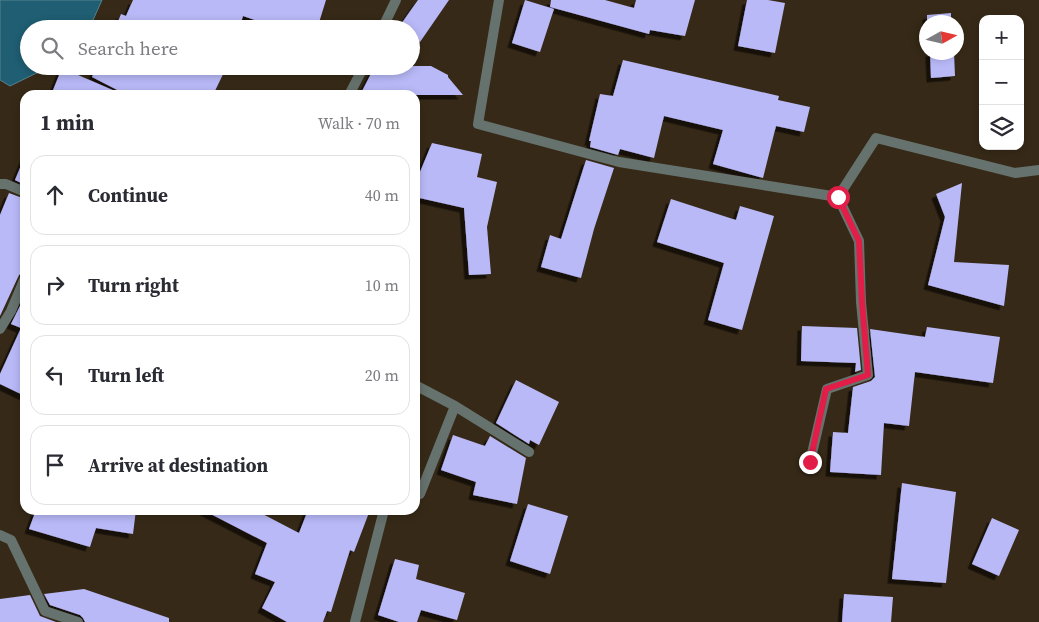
<!DOCTYPE html>
<meta charset="utf-8">
<style>
:root{--surface:#fff;--page:#f2f2f3;--text:#2b2b33;--muted:#7c7c81;--line:#e1e1e2}
body{margin:0;font-family:"Source Serif 4",serif;background:var(--page);color:var(--text)}
.controls{position:absolute;right:15px;top:15px;display:grid;overflow:hidden;border-radius:10px;box-shadow:0 2px 8px #0003}
.controls button{width:45px;height:45px;display:grid;place-items:center;padding:0;border:0;border-bottom:1px solid var(--line);background:var(--surface);color:var(--text);font:25px sans-serif}
.compass{position:absolute;left:919px;top:15px;width:45px;height:45px;border-radius:50%;background:var(--surface);box-shadow:0 2px 8px #0003;rotate:82deg}
.stop{position:absolute;width:15px;height:15px;margin:-11px;border:4px solid #e11d48;border-radius:50%;background:#fff}
.stop.end{background:#e11d48;border-color:#fff;box-shadow:0 1px 5px #0008}
.list{margin:0;padding:0;list-style:none}
h2{display:flex;justify-content:space-between;align-items:center;height:65px;margin:0;padding:0 20px;font-size:21px}
h2 small{font-size:16px;font-weight:400;color:var(--muted)}
.list li{display:grid;grid-template-columns:32px 1fr auto;gap:15px;align-items:center;box-sizing:border-box;height:80px;margin:0 10px 10px;padding:0 10px;border:1px solid var(--line);border-radius:15px}
.list b{display:block;font-size:19px;white-space:nowrap}
.list em{font-size:16px;font-style:normal;color:var(--muted)}
.icon{flex:none;width:28px;height:28px;fill:none;stroke:currentColor;stroke-width:2;stroke-linecap:round;stroke-linejoin:round}
.map{position:relative;flex:none;width:1039px;height:622px;overflow:hidden}
.search{position:absolute;background:var(--surface);box-shadow:0 2px 8px #0003;left:20px;top:20px;width:400px;height:55px;display:flex;align-items:center;gap:12px;box-sizing:border-box;padding:0 18px;border-radius:28px;color:var(--muted);font-size:19px}
.panel{position:absolute;background:var(--surface);box-shadow:0 2px 8px #0003;left:20px;top:90px;width:400px;height:425px;border-radius:15px}
.map>svg:first-child{display:block}
.water{fill:#1f5e73;stroke:#57818c}
.building{fill:#b9b9f8;filter:url(#shadow)}
.lines{fill:none;stroke-linecap:round;stroke-linejoin:round}
.street{stroke:#66726d;stroke-width:10}
.route{stroke:#e11d48;stroke-width:6}
</style>
<div class="map">
<svg width="1039" height="622" viewBox="0 0 1039 622">
<defs>
<filter id="shadow"><feDropShadow dx="-4.5" dy="4.5" stdDeviation="0" flood-color="#0009"/></filter>
</defs>
<rect width="100%" height="100%" fill="#362917"/>
<path class="water" d="M 0,0 L 102,0 L 89,29 L 29,29 L 29,66 L 51,66 L 10,86 L 0,80 Z"/>
<path class="building" d="M 133,0 L 326,0 L 317,29 L 281,29 L 243,16 L 239,29 L 115,29 L 121,14 L 126,16 Z
M 418,0 L 449,0 L 420,42 L 411,36 L 411,29 L 402,29 L 399,27 Z
M 525,0 L 554,9 L 540,52 L 512,43 Z
M 551,0 L 605,0 L 634,8 L 636,0 L 695,0 L 685,36 L 650,30 L 649,34 L 550,7 Z
M 747,0 L 768,0 L 785,3 L 775,53 L 738,46 Z
M 951,13 L 951,22 L 927,22 L 927,15 Z
M 930,52 L 954,52 L 955,76 L 931,78 Z
M 623,60 L 779,96 L 778,100 L 810,107 L 804,132 L 776,126 L 763,178 L 713,164 L 723,130 L 664,116 L 654,158 L 620,149 L 618,155 L 590,147 L 591,141 L 589,141 L 600,94 L 613,96 Z
M 97,66 L 227,66 L 213,95 L 127,95 L 92,77 Z
M 375,66 L 431,66 L 448,75 L 448,77 L 463,95 L 360,95 Z
M 62,68 L 124,95 L 51,95 Z
M 432,143 L 482,154 L 477,177 L 497,182 L 487,227 L 491,274 L 469,275 L 464,208 L 415,197 L 415,184 Z
M 25,156 L 25,185 L 15,180 Z
M 586,160 L 614,168 L 594,229 L 581,278 L 541,267 L 550,235 L 561,239 Z
M 962,183 L 954,262 L 1009,265 L 1004,306 L 928,285 L 945,217 L 936,194 Z
M 9,193 L 25,199 L 25,271 L 19,275 L 0,316 L 0,215 Z
M 671,199 L 736,220 L 740,206 L 774,216 L 742,330 L 708,320 L 724,263 L 657,242 Z
M 25,296 L 25,396 L 0,384 L 0,374 L 21,328 L 11,324 Z
M 802,326 L 857,328 L 861,370 L 855,372 L 856,363 L 801,361 Z
M 927,327 L 1000,337 L 993,383 L 915,372 L 909,426 L 884,423 L 881,475 L 830,472 L 833,432 L 848,433 L 853,387 L 871,381 L 875,377 L 870,329 L 925,337 Z
M 516,380 L 559,402 L 539,445 L 530,440 L 529,444 L 496,423 Z
M 453,435 L 485,446 L 490,436 L 526,458 L 517,504 L 473,495 L 476,482 L 441,470 Z
M 902,483 L 956,492 L 946,583 L 892,579 Z
M 528,504 L 568,516 L 550,574 L 510,561 Z
M 36,510 L 136,510 L 133,534 L 96,528 L 90,547 L 29,529 Z
M 203,510 L 255,510 L 299,533 L 308,510 L 370,510 L 354,552 L 350,550 L 331,612 L 327,611 L 323,622 L 287,622 L 262,608 L 275,582 L 255,574 L 267,543 Z
M 992,518 L 1019,530 L 999,576 L 972,564 Z
M 395,559 L 419,565 L 416,579 L 465,593 L 457,620 L 421,610 L 417,622 L 399,622 L 378,615 Z
M 84,589 L 169,618 L 169,622 L 85,622 L 83,618 L 80,615 L 50,605 L 44,594 Z
M 844,594 L 893,597 L 891,622 L 842,622 Z
M 30,595 L 40,616 L 56,622 L 0,622 L 0,599 Z"/>
<g class="lines">
<path class="street" d="M 499,0 L 478,124 L 619,162 L 838,197 L 876,138 L 1015,173 L 1039,170
M 382,29 L 396,0
M 349,95 L 364,66
M 0,184 L 6,184 L 25,192
M 0,329 L 11,311 L 25,278
M 415,385 L 455,406 L 529,452
M 810,462 L 827,389 L 868,375 L 861,302 L 859,241 L 838,197
M 415,495 L 420,494 L 455,406
M 0,535 L 11,540 L 45,611 L 78,622
M 355,622 L 384,510"/>
</g>
<g class="lines">
<path class="route" d="M 810,462 L 826,389 L 868,375 L 862,302 L 859,241 L 838,197"/>
</g>
</svg>
<div class="controls">
<button>+</button>
<button>−</button>
<button><svg class="icon" aria-label="layers" viewBox="0 0 24 24"><path d="M12 4l9 5-9 5-9-5zM3 14l9 5 9-5"/></svg></button>
</div>
<svg class="compass" viewBox="-18 -18 36 36"><path d="M0-13l5 13h-10z" fill="#e53935"/><path d="M0 13l5-13h-10z" fill="#7c7c81"/></svg>
<div class="stop" style="left:838px;top:197px"></div>
<div class="stop end" style="left:810px;top:462px"></div>
<div class="search"><svg class="icon" aria-label="search" viewBox="0 0 24 24"><circle cx="10" cy="10" r="6"/><path d="M15 15l6 6"/></svg>Search here</div>
<section class="panel">
<h2>1 min<small>Walk · 70 m</small></h2>
<ul class="list">
<li><svg class="icon" aria-label="ahead" viewBox="0 0 24 24"><path d="M12 20V5M6 11l6-6 6 6"/></svg><div><b>Continue</b></div><em>40 m</em></li>
<li><svg class="icon" aria-label="right" viewBox="0 0 24 24"><path d="M7 20v-9h11M14 6l5 5-5 5"/></svg><div><b>Turn right</b></div><em>10 m</em></li>
<li><svg class="icon" aria-label="left" viewBox="0 0 24 24"><path d="M17 20v-9H6M10 6l-5 5 5 5"/></svg><div><b>Turn left</b></div><em>20 m</em></li>
<li><svg class="icon" aria-label="arrive" viewBox="0 0 24 24"><path d="M6 21V4h12l-3 4 3 4H6"/></svg><div><b>Arrive at destination</b></div></li>
</ul>
</section>
</div>
